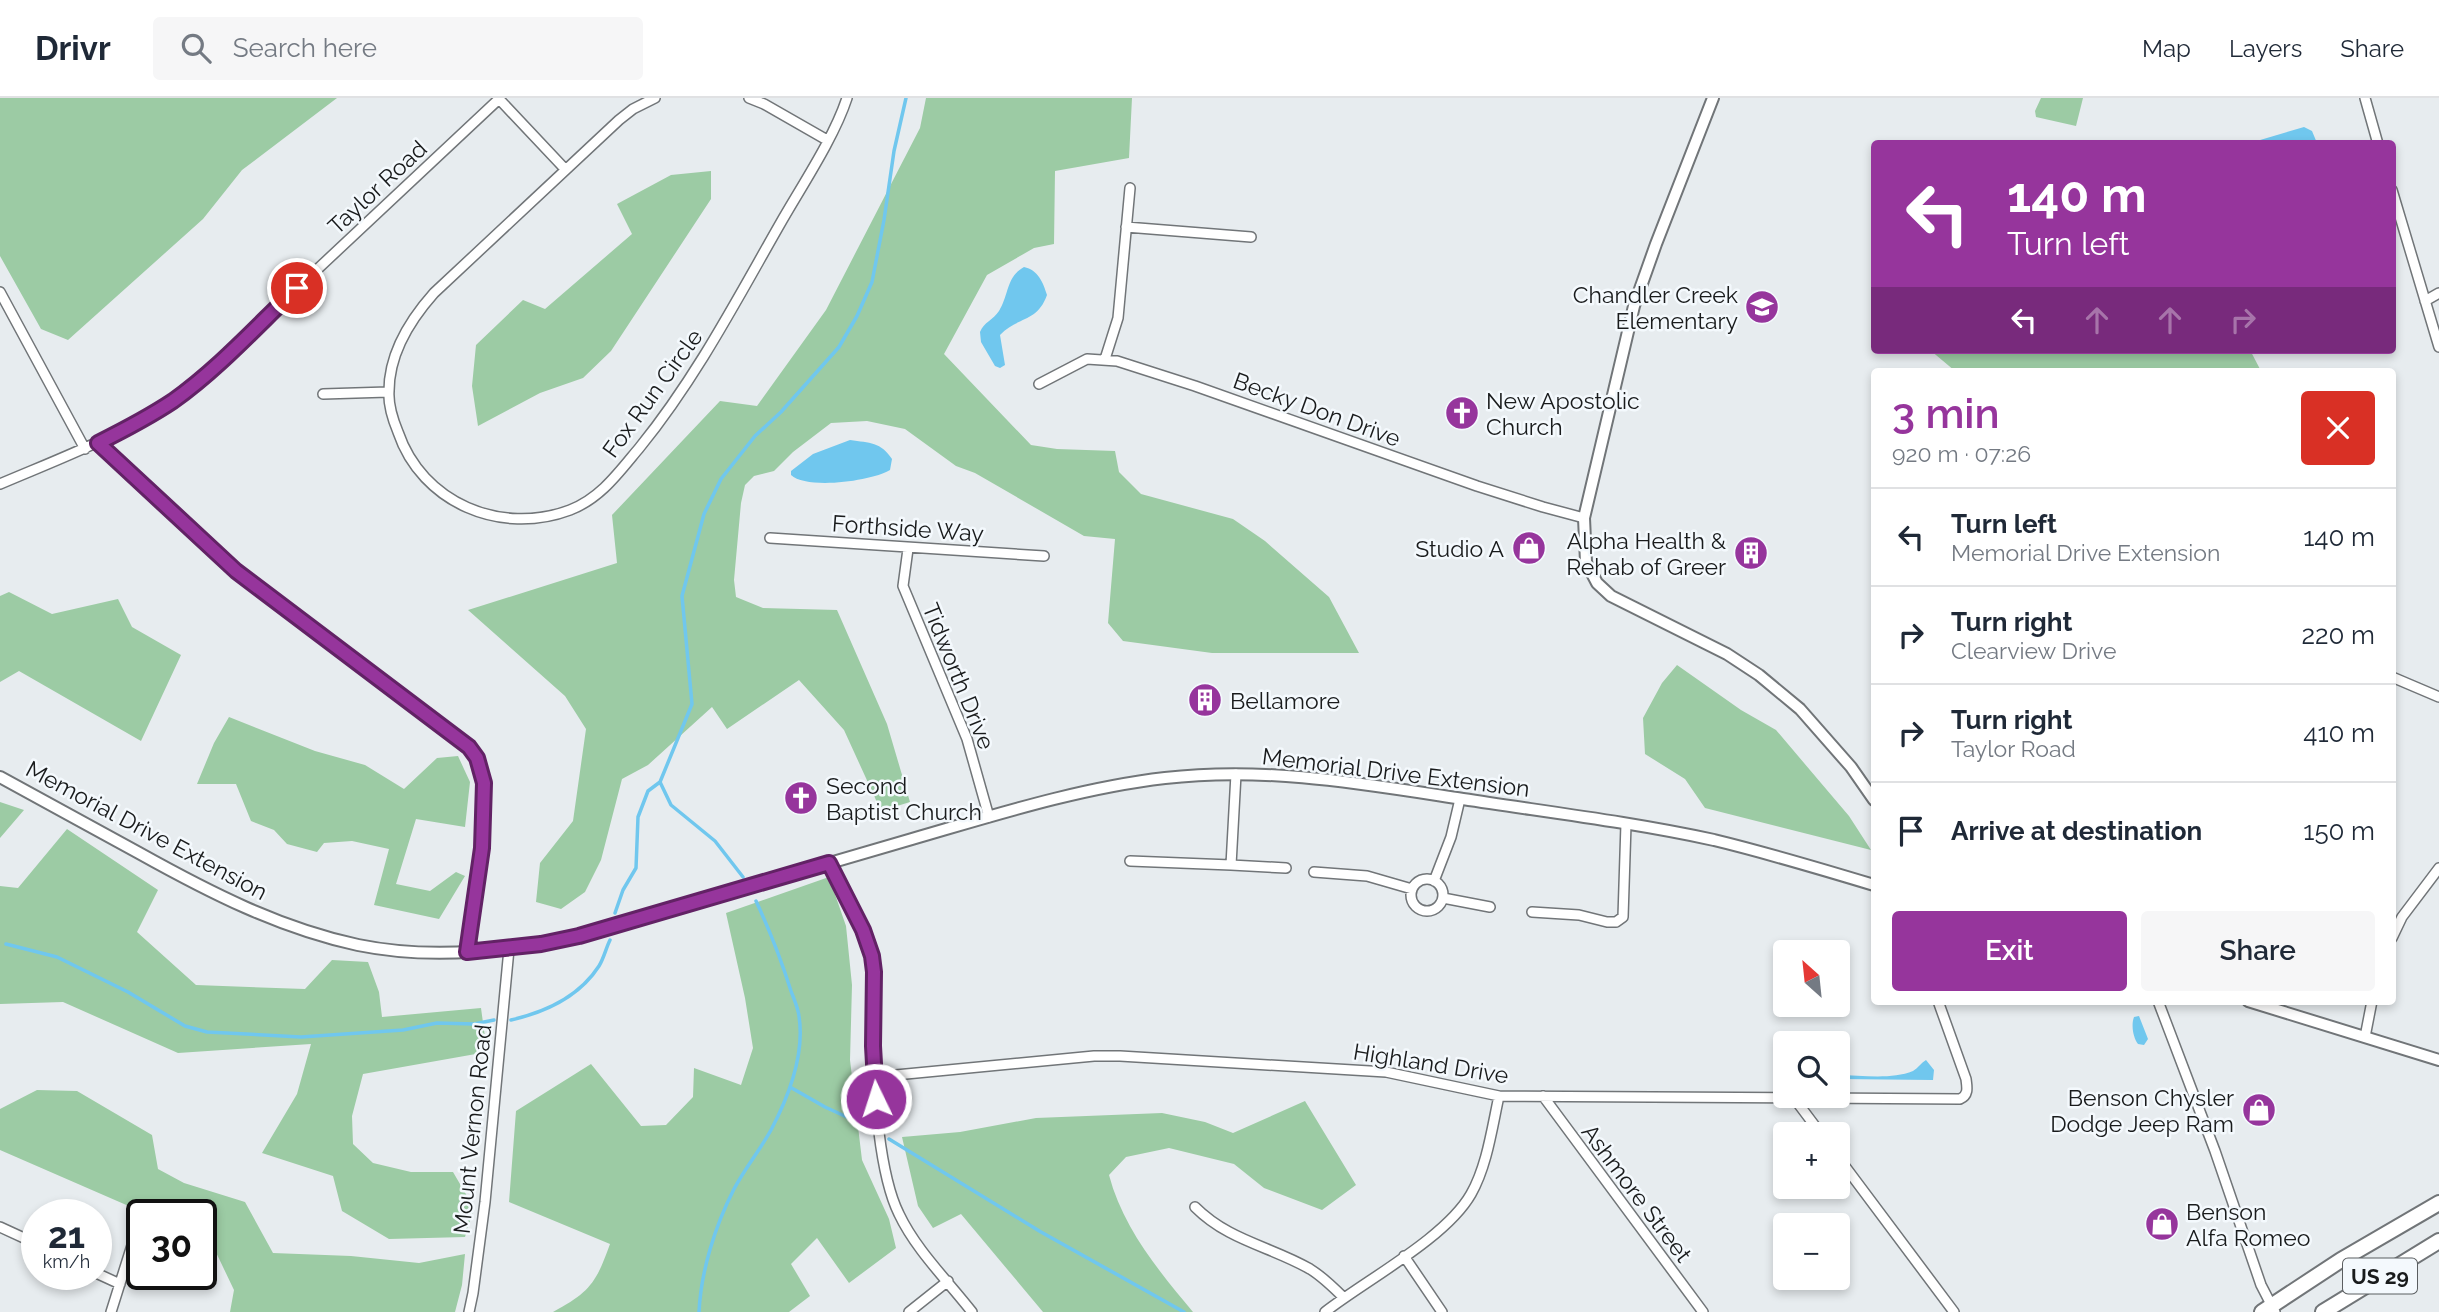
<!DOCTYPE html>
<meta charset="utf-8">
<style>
body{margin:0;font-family:Raleway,sans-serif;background:#f6f6f7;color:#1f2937;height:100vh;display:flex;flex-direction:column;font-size:26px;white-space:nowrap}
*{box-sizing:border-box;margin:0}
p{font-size:23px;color:#747a83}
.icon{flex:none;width:38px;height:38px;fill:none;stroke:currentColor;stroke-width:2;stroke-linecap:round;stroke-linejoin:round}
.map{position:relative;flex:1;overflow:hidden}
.panel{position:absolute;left:1871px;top:270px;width:525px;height:637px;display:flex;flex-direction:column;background:#fff;border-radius:7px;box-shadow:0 4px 10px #0003}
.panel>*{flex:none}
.banner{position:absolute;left:1871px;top:42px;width:525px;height:214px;border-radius:7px;box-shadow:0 4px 10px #0003;background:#96359c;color:#fff;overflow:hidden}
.needle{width:46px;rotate:333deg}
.tools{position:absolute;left:1773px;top:842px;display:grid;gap:14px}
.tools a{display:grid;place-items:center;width:77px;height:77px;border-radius:7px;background:#fff;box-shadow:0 4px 10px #0003;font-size:35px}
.speed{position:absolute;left:21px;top:1101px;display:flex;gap:14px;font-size:35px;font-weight:700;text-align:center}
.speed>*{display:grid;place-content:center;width:91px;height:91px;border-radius:50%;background:#fff;box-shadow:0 4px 10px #0003;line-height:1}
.speed small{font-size:18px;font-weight:400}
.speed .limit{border:4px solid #111;border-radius:10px;background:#fff;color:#111}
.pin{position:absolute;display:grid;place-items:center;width:60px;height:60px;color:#fff;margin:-30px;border:4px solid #fff;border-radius:50%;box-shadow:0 2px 7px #0007}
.me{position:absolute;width:77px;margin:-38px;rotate:356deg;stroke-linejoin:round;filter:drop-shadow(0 0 5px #0008)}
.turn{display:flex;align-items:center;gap:24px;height:147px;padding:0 21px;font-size:32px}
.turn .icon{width:91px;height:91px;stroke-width:2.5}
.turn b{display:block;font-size:49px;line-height:60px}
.lanes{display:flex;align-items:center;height:66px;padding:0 21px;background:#0003;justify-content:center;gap:35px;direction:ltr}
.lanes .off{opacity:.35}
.round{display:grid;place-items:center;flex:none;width:74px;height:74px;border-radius:7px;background:#f6f6f7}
.overview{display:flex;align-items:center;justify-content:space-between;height:119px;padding:0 21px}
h1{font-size:42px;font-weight:600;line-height:52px;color:#96359c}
.action{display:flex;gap:14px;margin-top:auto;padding:14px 21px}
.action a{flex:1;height:80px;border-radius:7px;background:#96359c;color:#fff;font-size:28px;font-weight:600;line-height:80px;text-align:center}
.action a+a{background:#f6f6f7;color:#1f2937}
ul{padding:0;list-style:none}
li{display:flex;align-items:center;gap:21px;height:98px;padding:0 21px;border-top:2px solid #e0e1e3}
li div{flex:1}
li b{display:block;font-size:26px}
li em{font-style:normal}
header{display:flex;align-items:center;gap:42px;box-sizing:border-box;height:98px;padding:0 35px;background:#fff;border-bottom:2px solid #e0e1e3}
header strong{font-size:33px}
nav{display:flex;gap:38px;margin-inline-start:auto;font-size:24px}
.search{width:490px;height:63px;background:#f6f6f7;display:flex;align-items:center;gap:18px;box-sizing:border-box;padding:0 24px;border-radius:7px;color:#747a83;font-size:26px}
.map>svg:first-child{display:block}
.green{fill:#9ccba4}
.water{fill:#70c7ee}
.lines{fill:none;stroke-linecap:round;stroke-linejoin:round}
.stream{stroke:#70c7ee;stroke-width:3.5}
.minor-casing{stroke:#717578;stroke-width:12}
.tertiary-casing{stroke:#717578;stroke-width:14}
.primary-casing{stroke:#717578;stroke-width:18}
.minor{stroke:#fff;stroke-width:9}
.tertiary{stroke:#fff;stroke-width:10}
.primary{stroke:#fff;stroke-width:14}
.route-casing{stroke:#622265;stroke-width:18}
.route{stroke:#96359c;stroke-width:12}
.labels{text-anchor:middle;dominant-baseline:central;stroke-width:5;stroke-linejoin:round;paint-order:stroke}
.shield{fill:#f4f9fd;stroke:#5b5e60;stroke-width:2}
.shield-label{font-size:21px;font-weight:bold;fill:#191b1c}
.street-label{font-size:23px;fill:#191b1c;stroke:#f4f9fd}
.poi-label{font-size:23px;fill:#191b1c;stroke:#f4f9fd;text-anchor:end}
</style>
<header>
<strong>Drivr</strong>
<div class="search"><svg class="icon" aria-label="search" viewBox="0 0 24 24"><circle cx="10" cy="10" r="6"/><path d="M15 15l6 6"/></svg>Search here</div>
<nav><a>Map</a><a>Layers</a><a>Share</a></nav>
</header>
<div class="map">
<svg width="2439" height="1214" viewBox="0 0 2439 1214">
<rect width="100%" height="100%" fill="#e7ecef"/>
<path class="green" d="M 0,0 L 337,0 L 242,72 L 203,121 L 68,242 L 41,231 L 0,158 Z
M 926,0 L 1132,0 L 1129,60 L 1055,73 L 1054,146 L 1034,150 L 987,177 L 944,256 L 1031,347 L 1057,351 L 1115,353 L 1119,374 L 1141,396 L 1233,421 L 1265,443 L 1329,499 L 1359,555 L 1212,555 L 1123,543 L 1108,525 L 1115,441 L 1084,438 L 975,375 L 956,368 L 905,331 L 867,323 L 831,325 L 793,354 L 774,373 L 754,378 L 745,387 L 741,405 L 734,482 L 736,499 L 763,510 L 837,512 L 887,626 L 910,704 L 881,713 L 844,632 L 799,582 L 727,631 L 712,609 L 648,667 L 622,681 L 601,762 L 585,794 L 561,811 L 536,804 L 540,765 L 573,723 L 586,631 L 565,598 L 468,512 L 617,465 L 612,417 L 720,303 L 757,308 L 826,212 L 920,30 Z
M 2041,0 L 2083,0 L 2076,28 L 2036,19 L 2035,13 Z
M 711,73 L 711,101 L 611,253 L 583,280 L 540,295 L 478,328 L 472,288 L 476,247 L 523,202 L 545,211 L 632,136 L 617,106 L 671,77 Z
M 1930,252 L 2250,252 L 2261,273 L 1955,273 Z
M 9,494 L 52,516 L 118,501 L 132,529 L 181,557 L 141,643 L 19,573 L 0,584 L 0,498 Z
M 1677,567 L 1741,612 L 1776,632 L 1849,718 L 1871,752 L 1705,710 L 1685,681 L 1645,656 L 1643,620 L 1662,585 Z
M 229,619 L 315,653 L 365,667 L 404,691 L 437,660 L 458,658 L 470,684 L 465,729 L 416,721 L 396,786 L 430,793 L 456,774 L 465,778 L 439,821 L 374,807 L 389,751 L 352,743 L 324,745 L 317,754 L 287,746 L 274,732 L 251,723 L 236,686 L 197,686 L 214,645 Z
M 0,704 L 24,712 L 0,740 Z
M 67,731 L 158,792 L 137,834 L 196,887 L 305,891 L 332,862 L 368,864 L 379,894 L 382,919 L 481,910 L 487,954 L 363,976 L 352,1018 L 353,1046 L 373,1065 L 411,1074 L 453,1074 L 474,1110 L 465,1139 L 389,1141 L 342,1113 L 333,1078 L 262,1055 L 297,996 L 311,946 L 178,955 L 63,904 L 0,906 L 0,788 L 18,790 Z
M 829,779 L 846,828 L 852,887 L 850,962 L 862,1062 L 889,1121 L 896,1150 L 849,1185 L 817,1140 L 791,1166 L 810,1198 L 789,1214 L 553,1214 C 590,1194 596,1185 610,1146 L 509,1104 L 516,1013 L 591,966 L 641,1028 L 666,1027 L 693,999 L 694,970 L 741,987 L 753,950 L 745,900 L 726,815 Z
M 37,992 L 77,993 L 152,1037 L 158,1071 L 184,1085 L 245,1104 L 273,1155 L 351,1158 L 419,1165 L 465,1156 L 462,1187 L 455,1214 L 230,1214 L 234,1192 L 212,1146 L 201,1141 L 201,1116 L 147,1116 L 0,1052 L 0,1011 Z
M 1305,1003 L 1356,1087 L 1322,1112 L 1264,1090 L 1234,1066 L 1169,1050 L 1126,1059 L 1109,1077 C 1123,1130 1158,1172 1193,1214 L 1043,1214 L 961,1116 L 933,1130 L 918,1108 L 902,1039 L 960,1034 L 1036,1020 L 1162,1015 L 1205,1024 L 1233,1035 Z"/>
<path class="water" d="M 2304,29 L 2312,33 L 2317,45 L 2250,45 Z
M 1024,169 C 1038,172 1043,184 1047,197 C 1037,225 1018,218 1000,237 L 1005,267 L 1000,270 L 995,268 L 981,244 L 980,234 C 984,224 993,222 999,213 C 1009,197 1006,179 1024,169 Z
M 850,342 C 870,345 881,344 892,361 L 890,372 C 872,383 807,392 791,377 L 791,373 L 813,356 Z
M 2139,918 L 2148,941 L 2144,947 L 2138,946 C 2133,939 2131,927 2134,919 Z
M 1926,962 L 1934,972 L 1933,982 L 1838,981 L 1838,977 C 1861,977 1891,982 1913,973 C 1918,970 1921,965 1926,962 Z"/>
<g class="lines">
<path class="stream" d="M 660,684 L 671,707 L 715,743 L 743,779
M 615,815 L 623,792 L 636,770 L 638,719 L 648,693 L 660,684 L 692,606 L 682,498 L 704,416 L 721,381 L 755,338 L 781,314 L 839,249 L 857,218 L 872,184 L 884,122 L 894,53 L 906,0
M 6,846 L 57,859 L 128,894 L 185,928 L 207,934 L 301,939 L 403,932 L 437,925 L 474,926 L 494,922
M 511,922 C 546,914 579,899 599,868 C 604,860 606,850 610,842
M 790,989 L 825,1009 L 862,1026
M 889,1041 L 1041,1134 L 1184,1214
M 699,1214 C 701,1173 715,1128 734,1091 C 745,1070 760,1052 771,1032 C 789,998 805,957 799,918 C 798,910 794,901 791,893 C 781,861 770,833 756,803"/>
<g class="minor-casing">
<path id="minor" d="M 655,0 L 633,11 L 619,22 L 434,195 C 410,222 389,255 389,293 C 388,307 393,322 398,334 C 422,405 501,438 570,412 C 601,400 619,374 640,349 C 696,280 736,203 780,126 C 801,89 834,40 847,0
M 749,0 L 764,6 L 827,42
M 2365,0 L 2378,46
M 499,1 L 565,71
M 2392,92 L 2439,249
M 1126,129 L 1251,139
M 0,194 L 85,351
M 2425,203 L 2439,195
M 1105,261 L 1118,220 L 1130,90
M 1039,286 L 1087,261 L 1117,263 L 1195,288 L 1477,388 L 1543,409 L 1584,420
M 323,296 L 388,294
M 98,345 L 236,473 L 469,649 L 477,660 L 484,685 L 482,750 L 467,854
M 0,386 C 68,357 138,332 196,285 L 500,0
M 770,440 L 1044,458
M 908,451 L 903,488 L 967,641 L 989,719
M 2392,579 L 2439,599
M 1130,763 L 1231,767 L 1236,676
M 829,765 C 841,796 864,824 872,857 C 878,886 873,918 873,947 C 874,993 879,1076 899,1116 C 916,1152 948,1183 972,1214
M 1231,767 L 1286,770
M 1314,774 L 1367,778 L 1412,791
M1411 797a16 16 0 1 1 32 0a16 16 0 1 1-32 0Z
M 1434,783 L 1451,739 L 1460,701
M 1443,800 L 1490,809
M 1532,814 L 1579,817 L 1607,824 L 1616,824 L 1623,819 L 1626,726
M 2392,840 L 2402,819 L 2439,770
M 2158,903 L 2215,1053 L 2261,1187 L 2275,1214
M 2365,939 L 2372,903
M 875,979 L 1094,958 L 1120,958 L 1386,974 L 1499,998 L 1960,1001 C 1969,997 1967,989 1966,981 L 1938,903
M 1543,998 L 1703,1214
M 1794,1000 L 1821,1036
M 1838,1059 L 1954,1214
M 1195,1109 C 1229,1143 1270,1148 1310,1171 C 1323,1179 1333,1189 1344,1200
M 0,1129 L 37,1146
M 1404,1158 L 1442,1214
M 96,1175 L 120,1186
M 111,1214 L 133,1144 L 142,1129
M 469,1214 L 473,1195 L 485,1104 L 509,851
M 909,1214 L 948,1183
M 1325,1214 C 1366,1182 1446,1140 1471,1096 C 1487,1068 1492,1030 1499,998"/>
</g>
<g class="tertiary-casing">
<path id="tertiary" d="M 1713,0 L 1656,146 L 1634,208 L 1584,420 L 1586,464 L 1597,485 L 1611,498 L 1727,556 L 1759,577 L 1800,611 L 1851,669 L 1874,702
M 0,679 C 46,704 93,730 139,755 C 209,794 279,830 358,847 C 431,862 507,854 579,838 C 690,805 801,773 912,741 C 995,717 1079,690 1165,680 C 1265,668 1365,686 1463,701 C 1547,714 1631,724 1714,742 C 1768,755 1821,771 1874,787
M 2248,903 L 2439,962"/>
</g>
<g class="primary-casing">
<path id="primary" d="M 2262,1214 L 2341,1162 L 2439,1105
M 2323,1214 L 2439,1143"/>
</g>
<use href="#minor" class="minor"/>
<use href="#tertiary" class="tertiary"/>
<use href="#primary" class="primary"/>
</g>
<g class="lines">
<g class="route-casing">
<path id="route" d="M 297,190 C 257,228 218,271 173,303 C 149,319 124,332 98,345 L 236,473 L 469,649 L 477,660 L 484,685 L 482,750 L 467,854 L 541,846 L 579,838 L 829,765 L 863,832 L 872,858 L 874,874 L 873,948 L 876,1001"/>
</g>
<use href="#route" class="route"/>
</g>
<defs>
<g id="school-disc" transform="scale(1.75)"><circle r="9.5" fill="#96359c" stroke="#f4f9fd"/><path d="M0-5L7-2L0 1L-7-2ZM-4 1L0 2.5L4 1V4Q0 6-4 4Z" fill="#fff"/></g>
<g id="church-disc" transform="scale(1.75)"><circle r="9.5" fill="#96359c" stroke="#f4f9fd"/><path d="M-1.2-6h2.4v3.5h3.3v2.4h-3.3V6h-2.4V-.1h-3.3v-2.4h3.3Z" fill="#fff"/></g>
<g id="shop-disc" transform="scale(1.75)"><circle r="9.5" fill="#96359c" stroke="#f4f9fd"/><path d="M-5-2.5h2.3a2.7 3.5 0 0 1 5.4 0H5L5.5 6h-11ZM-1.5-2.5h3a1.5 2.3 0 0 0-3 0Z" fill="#fff"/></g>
<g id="building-disc" transform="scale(1.75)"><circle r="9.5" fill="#96359c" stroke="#f4f9fd"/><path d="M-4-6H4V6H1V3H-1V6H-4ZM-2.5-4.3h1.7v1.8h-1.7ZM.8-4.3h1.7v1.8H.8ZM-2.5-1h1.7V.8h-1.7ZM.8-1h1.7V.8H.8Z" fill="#fff"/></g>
</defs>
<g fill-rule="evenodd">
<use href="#school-disc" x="1762" y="209"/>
<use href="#church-disc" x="1462" y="315"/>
<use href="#shop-disc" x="1529" y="450"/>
<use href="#building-disc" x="1751" y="455"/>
<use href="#building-disc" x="1205" y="602"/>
<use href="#church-disc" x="801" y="700"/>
<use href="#shop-disc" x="2259" y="1012"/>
<use href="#shop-disc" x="2162" y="1126"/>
</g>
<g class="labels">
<rect class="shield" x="2343" y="1160.5" width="74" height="35" rx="5"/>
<g class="shield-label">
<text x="2380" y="1178">US 29</text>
</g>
<g class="street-label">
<text transform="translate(377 89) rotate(-43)">Taylor Road</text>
<text transform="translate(652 295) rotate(-54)">Fox Run Circle</text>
<text transform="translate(1317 311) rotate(20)">Becky Don Drive</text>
<text transform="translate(908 430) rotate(4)">Forthside Way</text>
<text transform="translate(959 578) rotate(68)">Tidworth Drive</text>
<text transform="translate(1396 674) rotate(7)">Memorial Drive Extension</text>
<text transform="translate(147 732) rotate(28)">Memorial Drive Extension</text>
<text transform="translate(1431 965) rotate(9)">Highland Drive</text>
<text transform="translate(472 1031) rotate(-84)">Mount Vernon Road</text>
<text transform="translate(1637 1095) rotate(53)">Ashmore Street</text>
</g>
<g class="poi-label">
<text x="1738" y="196">Chandler Creek<tspan x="1738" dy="26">Elementary</tspan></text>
<text x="1486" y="302" text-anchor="start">New Apostolic<tspan x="1486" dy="26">Church</tspan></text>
<text x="1726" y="442">Alpha Health &amp;<tspan x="1726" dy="26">Rehab of Greer</tspan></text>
<text x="1504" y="450">Studio A</text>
<text x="1230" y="602" text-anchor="start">Bellamore</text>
<text x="826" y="687" text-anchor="start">Second<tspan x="826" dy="26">Baptist Church</tspan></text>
<text x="2234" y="999">Benson Chysler<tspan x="2234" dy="26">Dodge Jeep Ram</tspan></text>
<text x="2186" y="1113" text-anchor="start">Benson<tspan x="2186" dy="26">Alfa Romeo</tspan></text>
</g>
</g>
</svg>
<div class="tools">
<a><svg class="needle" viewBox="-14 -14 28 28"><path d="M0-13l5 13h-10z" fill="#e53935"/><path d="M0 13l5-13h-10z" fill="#747a83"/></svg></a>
<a><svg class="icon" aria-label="search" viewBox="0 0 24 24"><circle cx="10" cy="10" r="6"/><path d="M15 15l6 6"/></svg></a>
<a>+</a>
<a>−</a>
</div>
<div class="speed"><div>21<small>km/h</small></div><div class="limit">30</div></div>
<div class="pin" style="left:297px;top:190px;background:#d93025"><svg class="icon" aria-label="arrive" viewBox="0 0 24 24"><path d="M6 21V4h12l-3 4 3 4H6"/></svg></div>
<svg class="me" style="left:876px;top:1001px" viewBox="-20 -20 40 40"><circle r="17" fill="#96359c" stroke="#fff" stroke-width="3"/><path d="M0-11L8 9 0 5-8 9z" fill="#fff"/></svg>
<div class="banner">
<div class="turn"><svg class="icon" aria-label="left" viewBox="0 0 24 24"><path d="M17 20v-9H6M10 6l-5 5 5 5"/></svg><div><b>140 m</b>Turn left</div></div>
<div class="lanes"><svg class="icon" aria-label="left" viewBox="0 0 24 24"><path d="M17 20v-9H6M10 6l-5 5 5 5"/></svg><svg class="icon off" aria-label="ahead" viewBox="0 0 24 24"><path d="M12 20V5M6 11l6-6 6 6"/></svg><svg class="icon off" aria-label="ahead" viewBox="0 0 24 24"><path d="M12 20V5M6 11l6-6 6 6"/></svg><svg class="icon off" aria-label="right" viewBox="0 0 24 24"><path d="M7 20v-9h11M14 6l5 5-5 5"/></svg></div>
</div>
<section class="panel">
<div class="overview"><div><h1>3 min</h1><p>920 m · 07:26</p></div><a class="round" style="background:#d93025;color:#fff"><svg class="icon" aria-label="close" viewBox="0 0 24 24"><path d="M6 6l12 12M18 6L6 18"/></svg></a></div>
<ul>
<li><svg class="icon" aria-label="left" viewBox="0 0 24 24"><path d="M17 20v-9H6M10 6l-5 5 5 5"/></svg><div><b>Turn left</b><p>Memorial Drive Extension</p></div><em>140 m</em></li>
<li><svg class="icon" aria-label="right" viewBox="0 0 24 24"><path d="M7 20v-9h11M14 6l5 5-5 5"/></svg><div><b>Turn right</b><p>Clearview Drive</p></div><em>220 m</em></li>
<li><svg class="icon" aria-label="right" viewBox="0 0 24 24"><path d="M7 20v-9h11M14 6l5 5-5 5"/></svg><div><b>Turn right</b><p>Taylor Road</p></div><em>410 m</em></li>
<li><svg class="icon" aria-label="arrive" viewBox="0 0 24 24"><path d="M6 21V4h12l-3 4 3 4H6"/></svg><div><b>Arrive at destination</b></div><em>150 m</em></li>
</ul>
<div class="action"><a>Exit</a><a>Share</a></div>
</section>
</div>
